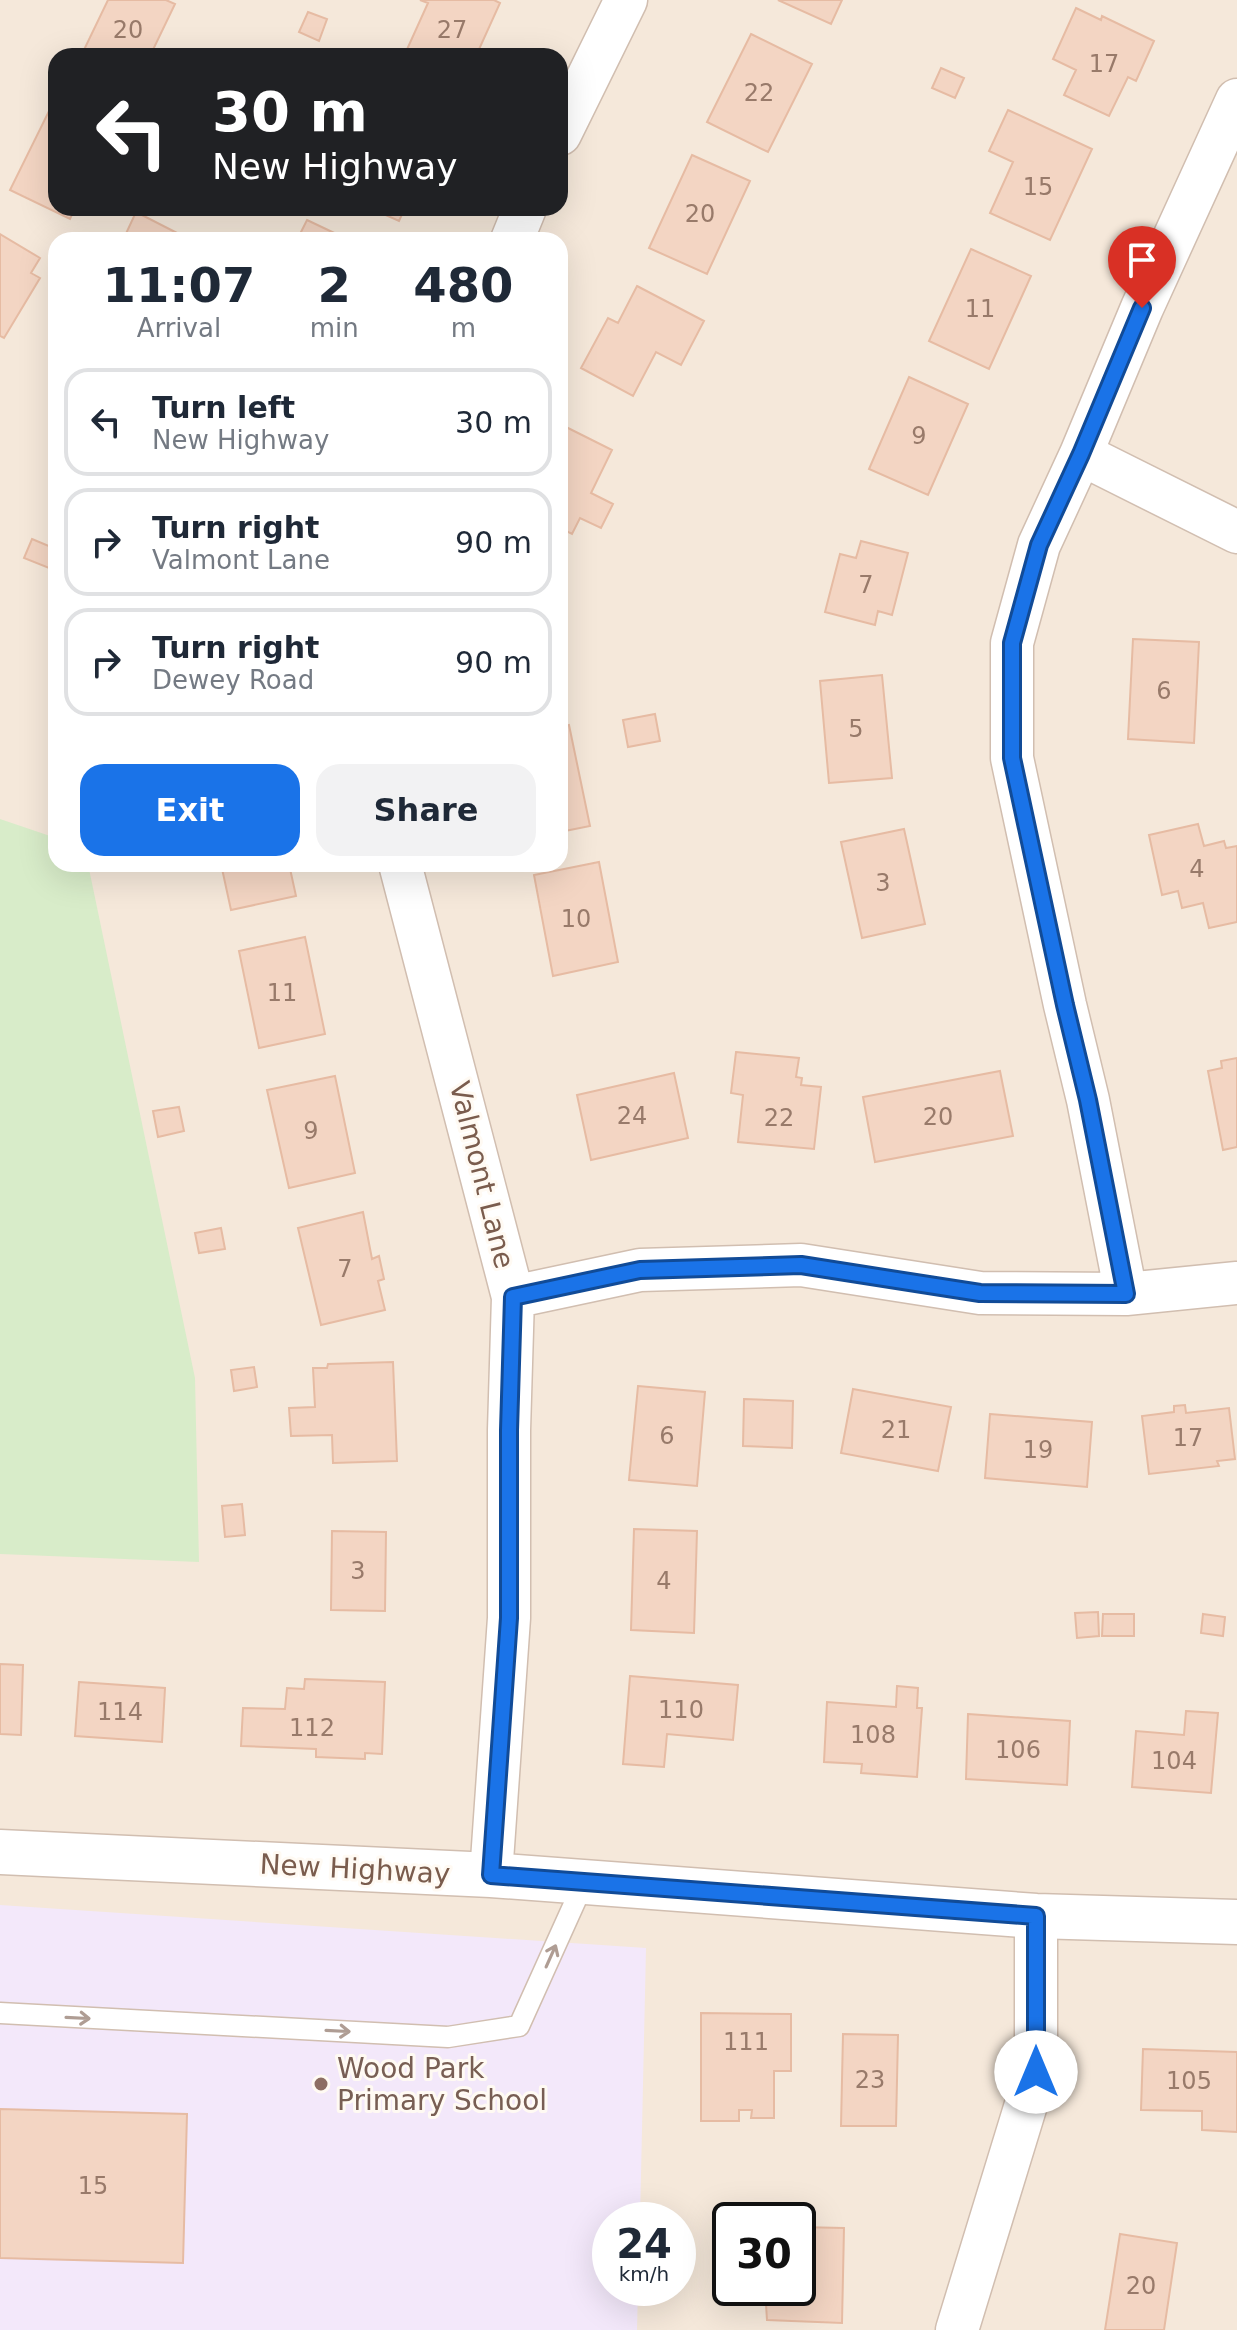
<!DOCTYPE html>
<style>
body{margin:0;font-family:"DejaVu Sans",sans-serif;background:#f2f2f3;color:#1f2937;height:100vh;display:flex;flex-direction:column;font-size:30px;white-space:nowrap}
*{box-sizing:border-box;margin:0}
p{font-size:26px;color:#747a83}
.icon{flex:none;width:44px;height:44px;fill:none;stroke:currentColor;stroke-width:2;stroke-linecap:round;stroke-linejoin:round}
.map{position:relative;flex:1;overflow:hidden}
.side{position:absolute;left:48px;top:232px;width:520px;height:640px;display:flex;flex-direction:column;background:#fff;border-radius:24px;box-shadow:0 8px 32px #0002}
.side>*{flex:none}
.guide{position:absolute;left:48px;top:48px;width:520px;height:168px;border-radius:24px;box-shadow:0 8px 32px #0002;background:#202124;color:#fff;overflow:hidden}
.speed{position:absolute;left:592px;top:2202px;display:flex;gap:16px;font-size:40px;font-weight:700;text-align:center}
.speed>*{display:grid;place-content:center;width:104px;height:104px;border-radius:50%;background:#fff;box-shadow:0 8px 32px #0002;line-height:1}
.speed small{font-size:20px;font-weight:400}
.speed .limit{border:4px solid #111;border-radius:12px;background:#fff;color:#111}
.pin{position:absolute;display:grid;place-items:center;width:68px;height:68px;color:#fff;margin:-82px -34px;border-radius:50% 50% 50% 0;rotate:-45deg;box-shadow:0 0 8px #0007}
.pin .icon{rotate:45deg}
.me{position:absolute;width:88px;margin:-44px;rotate:0deg;stroke-linejoin:round;filter:drop-shadow(0 0 6px #0008)}
.turn{display:flex;align-items:center;gap:28px;height:168px;padding:0 32px;font-size:36px}
.turn .icon{width:104px;height:104px;stroke-width:2.5}
.turn b{display:block;font-size:56px;line-height:68px}
.eta{display:flex;justify-content:space-evenly;align-items:center;height:136px;text-align:center}
.eta b{font-size:48px;font-weight:700;line-height:56px}
.button{display:flex;gap:16px;margin-top:auto;padding:16px 32px}
.button a{flex:1;height:92px;border-radius:24px;background:#1a73e8;color:#fff;font-size:32px;font-weight:700;line-height:92px;text-align:center}
.button a+a{background:#f2f2f3;color:#1f2937}
ul{padding:0;list-style:none}
li{display:flex;align-items:center;gap:24px;height:108px;margin:0 16px 12px;padding:0 16px;border:4px solid #e0e1e3;border-radius:24px}
li div{flex:1}
li b{display:block;font-size:30px}
li em{font-style:normal}
.map>svg:first-child{display:block}
.residential{fill:#f5e8da;fill-rule:evenodd}
.education{fill:#f3e8fa}
.green{fill:#d8ecc9}
.building{fill:#f3d5c3;stroke:#e6bba3;stroke-width:2}
.lines{fill:none;stroke-linecap:round;stroke-linejoin:round}
.service-casing{stroke:#d1beb0;stroke-width:23}
.minor-casing{stroke:#d1beb0;stroke-width:45}
.tertiary-casing{stroke:#d1beb0;stroke-width:47}
.service{stroke:#fff;stroke-width:20}
.minor{stroke:#fff;stroke-width:42}
.tertiary{stroke:#fff;stroke-width:44}
.oneway{stroke:#af9d94}
.route-casing{stroke:#114b97;stroke-width:20}
.route{stroke:#1a73e8;stroke-width:14}
.education-dot{fill:#8d6e63;stroke:#fffaf3;stroke-width:3}
.labels{text-anchor:middle;dominant-baseline:central;stroke-width:6;stroke-linejoin:round;paint-order:stroke}
.number-label{font-size:24px;fill:#987a6a}
.street-label{font-size:28px;fill:#7a5c4d;stroke:#fffaf3}
.education-label{font-size:28px;fill:#785e54;stroke:#fffaf3;text-anchor:start}
</style>
<div class="map">
<svg width="1237" height="2330" viewBox="0 0 1237 2330">
<rect width="100%" height="100%" fill="#fdf6ec"/>
<path class="residential" d="M 0,0 L 1237,0 L 1237,2330 L 0,2330 ZM 56,56 L 560,56 L 560,208 L 56,208 ZM 56,240 L 560,240 L 560,864 L 56,864 ZM 610,2220 L 678,2220 L 678,2288 L 610,2288 ZM 730,2220 L 798,2220 L 798,2288 L 730,2288 Z"/>
<path class="education" d="M 0,1905 L 646,1948 L 640,2220 L 610,2220 L 610,2288 L 638,2288 L 637,2330 L 0,2330 Z"/>
<path class="green" d="M 0,819 L 56,838 L 56,864 L 88,864 L 195,1378 L 199,1562 L 0,1554 Z"/>
<path class="building" d="M 108,0 L 166,0 L 175,4 L 150,56 L 81,56 Z
M 420,0 L 494,0 L 500,3 L 476,56 L 404,56 L 428,3 Z
M 778,0 L 842,0 L 831,24 Z
M 1076,8 L 1101,20 L 1102,16 L 1154,41 L 1136,81 L 1128,77 L 1109,116 L 1064,95 L 1076,70 L 1053,59 Z
M 308,12 L 327,19 L 319,41 L 299,32 Z
M 751,34 L 812,64 L 768,152 L 707,122 Z
M 941,68 L 964,78 L 955,98 L 932,88 Z
M 53,103 L 56,104 L 56,208 L 75,208 L 70,219 L 10,190 Z
M 1008,110 L 1092,149 L 1050,240 L 990,213 L 1013,162 L 989,151 Z
M 692,155 L 750,181 L 707,274 L 649,248 Z
M 370,208 L 405,208 L 399,221 Z
M 136,212 L 183,236 L 181,240 L 123,240 Z
M 307,220 L 349,240 L 297,240 Z
M 0,234 L 40,258 L 31,273 L 40,278 L 4,338 L 0,336 Z
M 971,249 L 1031,276 L 989,369 L 929,341 Z
M 637,286 L 704,321 L 681,365 L 656,352 L 633,396 L 581,368 L 608,318 L 618,323 Z
M 909,377 L 968,404 L 928,495 L 869,469 Z
M 560,424 L 612,450 L 591,493 L 613,504 L 601,528 L 580,518 L 572,534 L 560,528 Z
M 32,539 L 56,549 L 49,568 L 24,558 Z
M 861,541 L 908,553 L 892,615 L 878,611 L 875,625 L 825,612 L 840,554 L 856,558 Z
M 560,579 L 563,579 L 560,627 Z
M 1133,639 L 1199,642 L 1194,743 L 1128,739 Z
M 882,675 L 892,778 L 829,783 L 820,681 Z
M 655,714 L 660,741 L 628,747 L 623,720 Z
M 569,725 L 590,826 L 560,832 L 560,727 Z
M 1198,824 L 1204,846 L 1224,841 L 1226,848 L 1237,846 L 1237,922 L 1209,928 L 1203,903 L 1182,908 L 1178,891 L 1162,895 L 1149,835 Z
M 904,829 L 925,924 L 862,938 L 841,842 Z
M 599,862 L 618,962 L 553,976 L 534,875 Z
M 221,864 L 289,864 L 296,896 L 231,910 Z
M 305,937 L 325,1034 L 259,1048 L 239,951 Z
M 736,1052 L 799,1058 L 796,1077 L 802,1078 L 801,1085 L 821,1087 L 814,1149 L 738,1142 L 743,1095 L 731,1093 Z
M 1237,1058 L 1237,1147 L 1223,1150 L 1208,1071 L 1222,1068 L 1221,1061 Z
M 1000,1071 L 1013,1136 L 875,1162 L 863,1097 Z
M 674,1073 L 688,1138 L 591,1160 L 577,1095 Z
M 335,1076 L 355,1173 L 289,1188 L 267,1090 Z
M 179,1107 L 184,1131 L 158,1137 L 153,1111 Z
M 363,1212 L 372,1259 L 379,1256 L 384,1279 L 378,1281 L 385,1310 L 321,1325 L 298,1228 Z
M 221,1228 L 225,1249 L 199,1253 L 195,1233 Z
M 393,1362 L 397,1461 L 333,1463 L 332,1435 L 291,1436 L 289,1408 L 315,1407 L 313,1368 L 327,1368 L 328,1364 Z
M 254,1367 L 257,1387 L 234,1391 L 231,1370 Z
M 638,1386 L 705,1392 L 697,1486 L 629,1480 Z
M 853,1389 L 951,1407 L 938,1471 L 841,1453 Z
M 744,1399 L 793,1401 L 792,1448 L 743,1446 Z
M 1185,1405 L 1186,1413 L 1229,1408 L 1235,1459 L 1217,1461 L 1219,1466 L 1149,1474 L 1142,1416 L 1174,1412 L 1174,1406 Z
M 990,1414 L 1092,1422 L 1087,1487 L 985,1478 Z
M 242,1504 L 245,1535 L 225,1537 L 222,1506 Z
M 634,1529 L 697,1531 L 694,1633 L 631,1630 Z
M 332,1531 L 386,1532 L 385,1611 L 331,1610 Z
M 1098,1612 L 1099,1636 L 1077,1638 L 1075,1613 Z
M 1103,1614 L 1134,1614 L 1134,1636 L 1102,1636 Z
M 1203,1614 L 1225,1617 L 1223,1636 L 1201,1633 Z
M 0,1664 L 23,1665 L 21,1735 L 0,1734 Z
M 630,1676 L 738,1685 L 733,1740 L 667,1734 L 664,1767 L 623,1764 Z
M 305,1679 L 385,1682 L 382,1754 L 365,1753 L 365,1759 L 316,1757 L 316,1749 L 241,1746 L 243,1708 L 285,1709 L 287,1688 L 304,1689 Z
M 79,1682 L 165,1688 L 162,1742 L 75,1736 Z
M 897,1686 L 918,1688 L 917,1708 L 922,1708 L 917,1777 L 861,1773 L 862,1764 L 824,1762 L 827,1702 L 896,1707 Z
M 1186,1711 L 1218,1713 L 1211,1793 L 1132,1787 L 1136,1731 L 1184,1735 Z
M 968,1714 L 1070,1721 L 1067,1785 L 966,1779 Z
M 701,2013 L 791,2014 L 791,2071 L 774,2071 L 774,2118 L 751,2118 L 752,2110 L 739,2110 L 739,2121 L 701,2121 Z
M 843,2034 L 898,2035 L 896,2126 L 841,2126 Z
M 1143,2049 L 1237,2052 L 1237,2132 L 1202,2130 L 1202,2111 L 1141,2110 Z
M 0,2109 L 187,2114 L 183,2263 L 0,2258 Z
M 798,2227 L 844,2228 L 842,2323 L 767,2320 L 765,2288 L 798,2288 Z
M 1120,2234 L 1177,2243 L 1164,2330 L 1105,2330 Z"/>
<g class="lines">
<g class="service-casing">
<path id="service" d="M 0,2013 L 448,2037 L 519,2026 L 584,1882"/>
</g>
<g class="minor-casing">
<path id="minor" d="M 560,134 L 626,0
M 512,240 L 525,208
M 1081,454 L 1237,532
M 400,864 L 513,1297 L 509,1430 L 509,1618 L 491,1875
M 1126,1294 L 1088,1100 L 1065,1005 L 1012,758 L 1012,643 L 1039,545 L 1081,454 L 1142,308 L 1237,100
M 513,1297 L 640,1270 L 801,1265 L 980,1293 L 1126,1294 L 1237,1283
M 957,2330 L 1036,2072 L 1036,1916"/>
</g>
<g class="tertiary-casing">
<path id="tertiary" d="M 0,1852 L 491,1875 L 1036,1916 L 1237,1922"/>
</g>
<use href="#service" class="service"/>
<use href="#minor" class="minor"/>
<use href="#tertiary" class="tertiary"/>
</g>
<defs><path id="oneway-shaft" d="M-6 0H5M1.5-3L5.5 0L1.5 3" fill="none" stroke-width="1.6" stroke-linecap="round" stroke-linejoin="round" transform="scale(2)"/></defs>
<g class="oneway">
<use href="#oneway-shaft" transform="translate(551 1956) rotate(-66)"/>
<use href="#oneway-shaft" transform="translate(78 2018) rotate(3)"/>
<use href="#oneway-shaft" transform="translate(338 2031) rotate(3)"/>
</g>
<g class="lines">
<g class="route-casing">
<path id="route" d="M 1036,2072 L 1036,1916 L 491,1875 L 509,1618 L 509,1430 L 513,1297 L 640,1270 L 801,1265 L 980,1293 L 1126,1294 L 1088,1100 L 1065,1005 L 1012,758 L 1012,643 L 1039,545 L 1081,454 L 1142,308"/>
</g>
<use href="#route" class="route"/>
</g>
<circle class="education-dot" cx="321" cy="2084" r="8"/>
<g class="labels">
<g class="number-label">
<text x="128" y="30">20</text>
<text x="452" y="30">27</text>
<text x="1104" y="64">17</text>
<text x="759" y="93">22</text>
<text x="1038" y="187">15</text>
<text x="700" y="214">20</text>
<text x="980" y="309">11</text>
<text x="919" y="436">9</text>
<text x="866" y="585">7</text>
<text x="1164" y="691">6</text>
<text x="856" y="729">5</text>
<text x="1197" y="869">4</text>
<text x="883" y="883">3</text>
<text x="576" y="919">10</text>
<text x="282" y="993">11</text>
<text x="632" y="1116">24</text>
<text x="938" y="1117">20</text>
<text x="779" y="1118">22</text>
<text x="311" y="1131">9</text>
<text x="345" y="1269">7</text>
<text x="896" y="1430">21</text>
<text x="667" y="1436">6</text>
<text x="1188" y="1438">17</text>
<text x="1038" y="1450">19</text>
<text x="358" y="1571">3</text>
<text x="664" y="1581">4</text>
<text x="681" y="1710">110</text>
<text x="120" y="1712">114</text>
<text x="312" y="1728">112</text>
<text x="873" y="1735">108</text>
<text x="1018" y="1750">106</text>
<text x="1174" y="1761">104</text>
<text x="746" y="2042">111</text>
<text x="870" y="2080">23</text>
<text x="1189" y="2081">105</text>
<text x="93" y="2186">15</text>
<text x="1141" y="2286">20</text>
</g>
<g class="street-label">
<text transform="translate(482 1175) rotate(76)">Valmont Lane</text>
<text transform="translate(355 1869) rotate(3)">New Highway</text>
</g>
<g class="education-label">
<text x="337" y="2068">Wood Park<tspan x="337" dy="32">Primary School</tspan></text>
</g>
</g>
</svg>
<div class="speed"><div>24<small>km/h</small></div><div class="limit">30</div></div>
<div class="pin" style="left:1142px;top:308px;background:#d93025"><svg class="icon" aria-label="arrive" viewBox="0 0 24 24"><path d="M6 21V4h12l-3 4 3 4H6"/></svg></div>
<svg class="me" style="left:1036px;top:2072px" viewBox="-20 -20 40 40"><circle r="19" fill="#fff"/><path d="M0-13L10 11 0 6-10 11z" fill="#1a73e8"/></svg>
<div class="guide">
<div class="turn"><svg class="icon" aria-label="left" viewBox="0 0 24 24"><path d="M17 20v-9H6M10 6l-5 5 5 5"/></svg><div><b>30 m</b>New Highway</div></div>
</div>
<section class="side">
<div class="eta">
<div><b>11:07</b><p>Arrival</p></div>
<div><b>2</b><p>min</p></div>
<div><b>480</b><p>m</p></div>
</div>
<ul>
<li><svg class="icon" aria-label="left" viewBox="0 0 24 24"><path d="M17 20v-9H6M10 6l-5 5 5 5"/></svg><div><b>Turn left</b><p>New Highway</p></div><em>30 m</em></li>
<li><svg class="icon" aria-label="right" viewBox="0 0 24 24"><path d="M7 20v-9h11M14 6l5 5-5 5"/></svg><div><b>Turn right</b><p>Valmont Lane</p></div><em>90 m</em></li>
<li><svg class="icon" aria-label="right" viewBox="0 0 24 24"><path d="M7 20v-9h11M14 6l5 5-5 5"/></svg><div><b>Turn right</b><p>Dewey Road</p></div><em>90 m</em></li>
</ul>
<div class="button"><a>Exit</a><a>Share</a></div>
</section>
</div>
